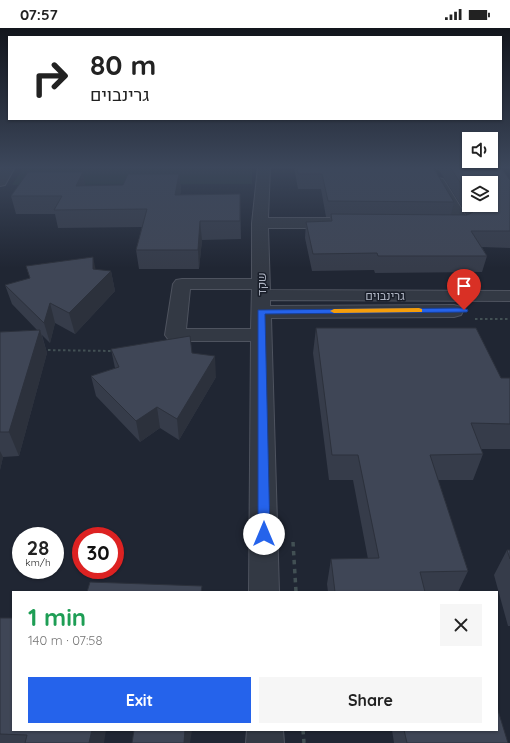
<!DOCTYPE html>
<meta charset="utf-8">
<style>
body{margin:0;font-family:Quicksand,Heebo,sans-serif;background:#f6f6f6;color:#222;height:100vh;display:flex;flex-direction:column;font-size:15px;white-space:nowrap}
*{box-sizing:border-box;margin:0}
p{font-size:13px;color:#767676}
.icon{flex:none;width:22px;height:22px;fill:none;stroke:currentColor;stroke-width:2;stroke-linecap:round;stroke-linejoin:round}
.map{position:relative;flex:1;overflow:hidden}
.details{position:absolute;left:12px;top:563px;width:486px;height:140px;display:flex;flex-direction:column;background:#fff;border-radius:0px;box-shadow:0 1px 3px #0004}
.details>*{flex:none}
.top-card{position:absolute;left:8px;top:8px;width:494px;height:84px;border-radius:0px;box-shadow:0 1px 3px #0004;background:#fff;color:#222;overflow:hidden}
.buttons{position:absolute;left:462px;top:104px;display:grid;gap:8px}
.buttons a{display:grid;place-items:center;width:36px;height:36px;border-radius:0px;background:#fff;box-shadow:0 1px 3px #0004;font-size:20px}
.speed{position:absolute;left:12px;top:499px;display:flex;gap:8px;font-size:20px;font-weight:700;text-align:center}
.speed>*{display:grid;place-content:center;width:52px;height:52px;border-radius:50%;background:#fff;box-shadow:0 1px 3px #0004;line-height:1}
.speed small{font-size:10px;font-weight:400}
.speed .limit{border:6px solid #d22;background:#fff;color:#111}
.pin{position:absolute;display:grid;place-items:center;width:34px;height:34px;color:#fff;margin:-41px -17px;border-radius:50% 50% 50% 0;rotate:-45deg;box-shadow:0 0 4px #0007}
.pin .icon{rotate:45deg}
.me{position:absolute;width:44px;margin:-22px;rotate:0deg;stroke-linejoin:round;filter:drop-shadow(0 0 3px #0008)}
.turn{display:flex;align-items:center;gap:14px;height:84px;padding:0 16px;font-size:18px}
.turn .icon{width:52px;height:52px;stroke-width:2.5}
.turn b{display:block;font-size:28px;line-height:34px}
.round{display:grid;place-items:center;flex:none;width:42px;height:42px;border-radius:0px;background:#f6f6f6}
.headline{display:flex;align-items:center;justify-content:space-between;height:68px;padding:0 16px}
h1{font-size:24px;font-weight:700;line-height:30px;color:#1e9e55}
.button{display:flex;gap:8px;margin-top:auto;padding:8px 16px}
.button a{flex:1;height:46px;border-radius:0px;background:#2563eb;color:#fff;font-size:16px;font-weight:700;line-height:46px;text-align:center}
.button a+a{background:#f6f6f6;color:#222}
.status{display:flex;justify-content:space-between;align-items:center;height:28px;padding:0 20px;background:#fff;direction:ltr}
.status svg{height:11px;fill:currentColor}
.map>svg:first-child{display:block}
.green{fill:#253538}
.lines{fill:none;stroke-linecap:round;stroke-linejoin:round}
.minor-casing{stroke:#4e535f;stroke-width:2}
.path-far1{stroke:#425054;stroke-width:2;stroke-dasharray:2.5 2.5;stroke-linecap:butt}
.path{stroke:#425054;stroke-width:3.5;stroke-dasharray:4.5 4.5;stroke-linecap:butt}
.minor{fill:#333944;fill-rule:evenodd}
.wall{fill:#363c4a;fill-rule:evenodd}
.shaded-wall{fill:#2c313c}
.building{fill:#3f4656;stroke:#2c313c}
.route{fill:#2563eb;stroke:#184099}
.slow{fill:#f59e0b}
.labels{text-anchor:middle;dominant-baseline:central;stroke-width:3;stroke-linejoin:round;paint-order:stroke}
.street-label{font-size:12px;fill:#adb3c1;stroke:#191e29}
</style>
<div class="status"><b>07:57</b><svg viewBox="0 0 49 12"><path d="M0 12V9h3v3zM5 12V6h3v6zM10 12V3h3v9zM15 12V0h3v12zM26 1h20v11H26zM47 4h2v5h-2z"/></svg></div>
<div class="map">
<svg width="510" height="715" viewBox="0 0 510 715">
<rect width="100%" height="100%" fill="#202633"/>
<path class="green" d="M 24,139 L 252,139 L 252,156 L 12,157 Z"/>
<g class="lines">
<g class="minor-casing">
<path id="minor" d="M 2,139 L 15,139 L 5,157 L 0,158 L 0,143 Z
M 258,139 L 270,139 L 268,190 L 337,190 L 342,192 L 345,195 L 342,198 L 337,200 L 268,200 L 270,262 L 510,263 L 510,273 L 270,272 L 270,278 L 454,277 L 461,279 L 463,283 L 461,287 L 454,289 L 271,290 L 279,564 L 249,564 L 251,313 L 175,313 L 168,311 L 165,307 L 173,256 L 176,252 L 182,251 L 252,251 L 252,195 ZM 190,261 L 252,261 L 251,301 L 186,301 Z
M 438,150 L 443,151 L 445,154 L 471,196 L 468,199 L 445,201 L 440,199 L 437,196 L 440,193 L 453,191 L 431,154 L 433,151 Z
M 247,702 L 283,702 L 284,715 L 246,715 Z"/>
</g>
<path class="path-far1" d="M 475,291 L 510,291
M 43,322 L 114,323"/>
<path class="path" d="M 293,514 L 296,564
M 303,702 L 304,715"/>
<use href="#minor" class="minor"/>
</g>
<path class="wall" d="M 294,139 L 497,139 L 510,152 L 510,220 L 482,219 L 487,228 L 482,244 L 375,245 L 374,242 L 312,243 L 305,210 L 306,194 L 330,193 L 330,189 L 326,189 L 321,161 L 298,161 ZM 433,141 L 439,142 L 467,187 L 451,187 L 454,174 ZM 469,155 L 491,177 L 469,177 Z
M 179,146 L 181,162 L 180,167 L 240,166 L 241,211 L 202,212 L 199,241 L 139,241 L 136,222 L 142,199 L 58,200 L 55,186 L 16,186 L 11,168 L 85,158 L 123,157 Z
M 26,238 L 96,242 L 111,243 L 115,263 L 75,306 L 55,295 L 50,315 L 42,307 L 47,325 L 19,428 L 3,429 L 0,442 L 0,304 L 37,302 L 12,276 L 5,257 L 30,251 Z
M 316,300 L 501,350 L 510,350 L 510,421 L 481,421 L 483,426 L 473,452 L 438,452 L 468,543 L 458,564 L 328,564 L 327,556 L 331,531 L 368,531 L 353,452 L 329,452 L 313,325 Z
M 111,321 L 192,325 L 216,349 L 179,412 L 160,400 L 140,414 L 96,368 L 91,348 L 115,340 Z
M 507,522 L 510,522 L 510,598 L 508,598 L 494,547 Z
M 0,590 L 104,715 L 0,715 Z
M 392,702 L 497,702 L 508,715 L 394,715 Z"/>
<path class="shaded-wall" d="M 83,144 L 86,161 L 76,158 Z
M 179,146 L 181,162 L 176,184 L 175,167 Z
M 200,193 L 202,212 L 199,241 L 198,222 Z
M 93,229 L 97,248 L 111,243 L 115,263 L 75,306 L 69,285 L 93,241 Z
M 50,275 L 55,295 L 50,315 L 44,295 Z
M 40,302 L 47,325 L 19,428 L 9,404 Z
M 215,328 L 216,349 L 179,412 L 177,391 Z
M 157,379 L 160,400 L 140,414 L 136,393 Z
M 0,423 L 3,429 L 0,442 Z
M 92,702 L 106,702 L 104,715 L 89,715 Z
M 185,702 L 192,702 L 190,715 L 184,715 Z"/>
<path class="building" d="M 297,139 L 433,139 L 454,174 L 328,173 L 322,146 L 298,146 Z
M 450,139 L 497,139 L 498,141 L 502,141 L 510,152 L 510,203 L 471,203 L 487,228 L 378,228 L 377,225 L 313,226 L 306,194 L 332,193 L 331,186 L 467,187 L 473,184 L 476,180 L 475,177 L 491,177 L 491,155 L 469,155 L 469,168 Z
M 28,144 L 83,144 L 76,158 L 123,157 L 128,146 L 179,146 L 175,167 L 240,166 L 240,193 L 200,193 L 198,222 L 136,222 L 147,181 L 54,182 L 62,168 L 11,168 Z
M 93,229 L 93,241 L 111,243 L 69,285 L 50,275 L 44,295 L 5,257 L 30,250 L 26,238 Z
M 316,300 L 476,300 L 501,350 L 510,350 L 510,396 L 471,395 L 483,426 L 430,427 L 468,543 L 420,544 L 425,564 L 335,564 L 331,531 L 379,530 L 358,427 L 332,427 Z
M 40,302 L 9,404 L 0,404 L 0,304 Z
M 190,308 L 192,325 L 215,328 L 177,391 L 157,379 L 136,393 L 91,348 L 119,339 L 111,321 Z
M 507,522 L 510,522 L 510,531 Z
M 90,554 L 202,558 L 201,564 L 87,564 Z
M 0,590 L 13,590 L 13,702 L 92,702 L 89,715 L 25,715 L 27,707 L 0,706 Z
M 497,679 L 508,715 L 407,715 L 404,702 L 497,702 Z
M 134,702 L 185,702 L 184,715 L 132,715 Z"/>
<linearGradient id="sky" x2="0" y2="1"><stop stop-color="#12151c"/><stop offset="0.58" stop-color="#3c475b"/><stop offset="1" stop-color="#3c475b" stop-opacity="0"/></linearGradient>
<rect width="510" height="240" fill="url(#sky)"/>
<path class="route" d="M 464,280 L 468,282 L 467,284 L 265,286 L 270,506 L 268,509 L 264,511 L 260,509 L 258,506 L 258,282 Z"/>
<path class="slow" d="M 419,280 L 422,281 L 422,284 L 334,285 L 330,283 L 334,281 Z"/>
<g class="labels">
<g class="street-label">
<text transform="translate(261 256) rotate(-90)">שקד</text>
<text x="385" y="267">גרינבוים</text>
</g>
</g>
</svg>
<div class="buttons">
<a><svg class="icon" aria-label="sound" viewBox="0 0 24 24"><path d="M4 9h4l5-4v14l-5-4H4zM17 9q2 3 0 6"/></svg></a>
<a><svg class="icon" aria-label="layers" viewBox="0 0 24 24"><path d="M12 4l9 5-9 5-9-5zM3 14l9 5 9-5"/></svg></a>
</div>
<div class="speed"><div>28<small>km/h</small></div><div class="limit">30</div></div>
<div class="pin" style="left:464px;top:282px;background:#d93025"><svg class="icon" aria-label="arrive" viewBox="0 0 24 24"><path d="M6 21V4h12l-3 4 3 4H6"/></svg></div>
<svg class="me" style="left:264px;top:506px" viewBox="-20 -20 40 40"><circle r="19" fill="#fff"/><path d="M0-13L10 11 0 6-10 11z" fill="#2563eb"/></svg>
<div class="top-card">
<div class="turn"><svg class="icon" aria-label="right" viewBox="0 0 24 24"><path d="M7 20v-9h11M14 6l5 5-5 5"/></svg><div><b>80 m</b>גרינבוים</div></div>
</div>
<section class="details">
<div class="headline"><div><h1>1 min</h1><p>140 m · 07:58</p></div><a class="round"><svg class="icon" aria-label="close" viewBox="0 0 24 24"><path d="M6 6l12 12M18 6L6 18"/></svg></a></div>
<div class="button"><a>Exit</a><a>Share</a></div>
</section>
</div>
